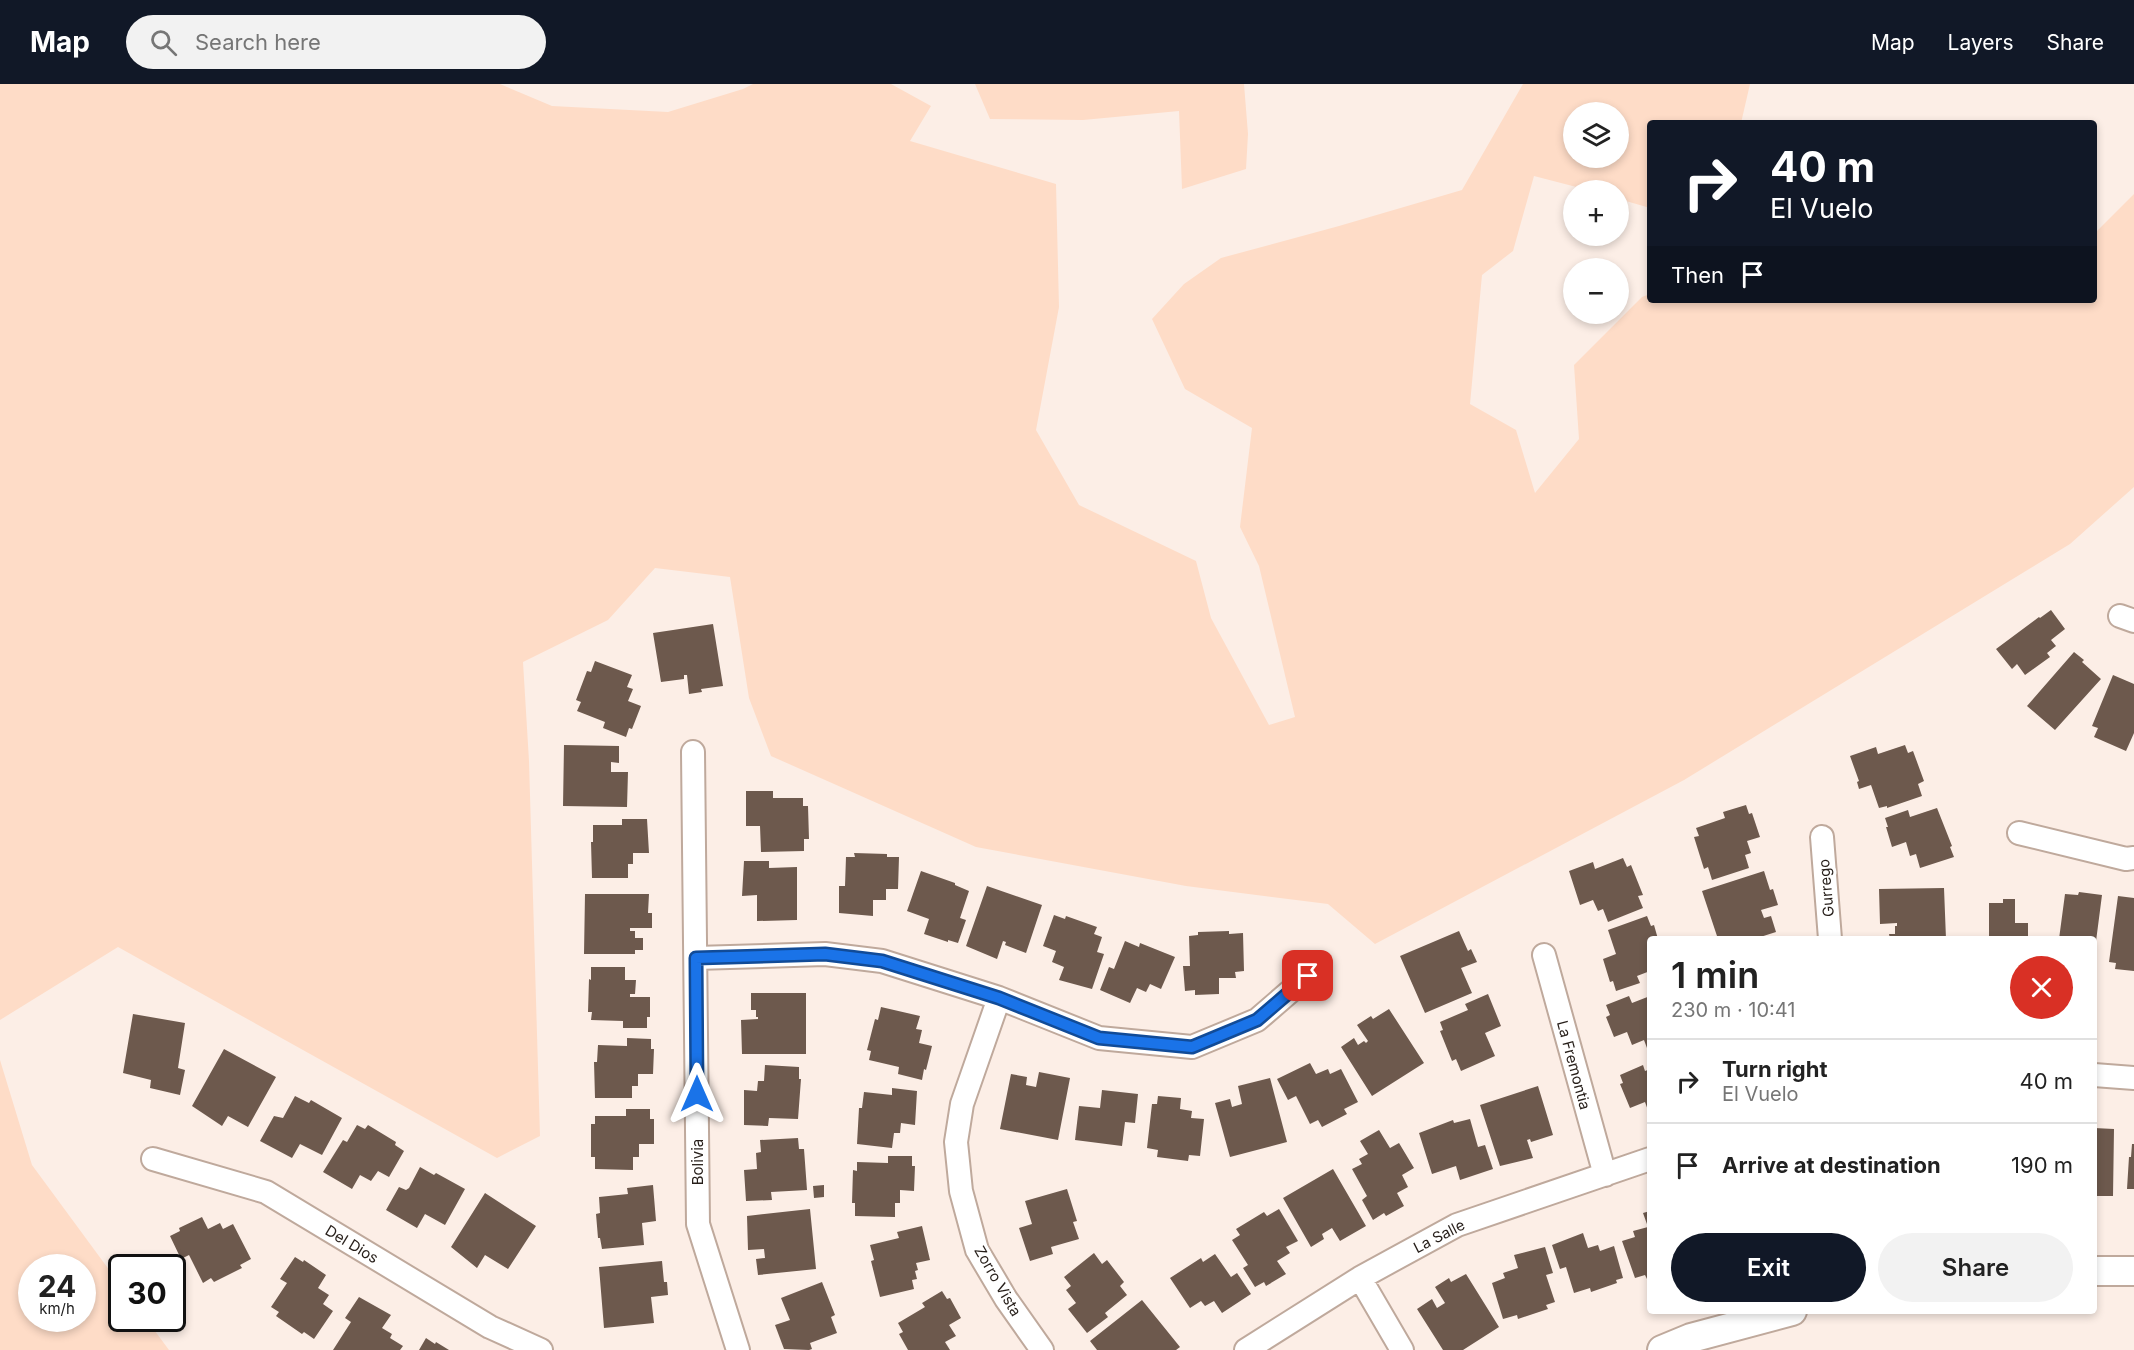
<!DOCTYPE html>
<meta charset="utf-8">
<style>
body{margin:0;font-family:Inter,sans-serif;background:#f2f2f2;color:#222;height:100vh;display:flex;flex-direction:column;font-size:22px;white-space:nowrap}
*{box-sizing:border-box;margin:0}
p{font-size:20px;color:#767676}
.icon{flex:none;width:33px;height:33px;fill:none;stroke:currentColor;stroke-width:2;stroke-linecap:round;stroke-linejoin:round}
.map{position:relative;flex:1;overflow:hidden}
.details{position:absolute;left:1647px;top:852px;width:450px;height:378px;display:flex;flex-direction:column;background:#fff;border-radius:6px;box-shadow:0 3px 9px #0003}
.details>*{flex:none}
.top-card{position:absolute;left:1647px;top:36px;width:450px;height:183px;border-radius:6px;box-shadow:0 3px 9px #0003;background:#111827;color:#fff;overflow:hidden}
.controls{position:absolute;left:1563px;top:18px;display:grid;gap:12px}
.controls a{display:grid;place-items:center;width:66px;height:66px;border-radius:50%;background:#fff;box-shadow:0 3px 9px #0003;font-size:30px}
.speed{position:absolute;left:18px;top:1170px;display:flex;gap:12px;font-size:30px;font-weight:700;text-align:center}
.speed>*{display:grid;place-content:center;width:78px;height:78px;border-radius:50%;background:#fff;box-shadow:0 3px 9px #0003;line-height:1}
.speed small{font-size:15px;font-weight:400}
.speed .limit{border:3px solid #111;border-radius:9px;background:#fff;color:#111}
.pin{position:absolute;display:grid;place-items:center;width:51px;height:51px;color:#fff;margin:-26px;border-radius:12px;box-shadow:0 3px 9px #0006}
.me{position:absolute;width:66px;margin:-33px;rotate:0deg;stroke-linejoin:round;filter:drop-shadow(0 0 4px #0008)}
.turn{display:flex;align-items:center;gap:21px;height:126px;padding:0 24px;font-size:27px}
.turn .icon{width:78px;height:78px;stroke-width:2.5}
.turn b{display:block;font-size:42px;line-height:51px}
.then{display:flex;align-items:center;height:57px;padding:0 24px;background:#0003;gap:12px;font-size:22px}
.round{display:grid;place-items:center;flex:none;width:63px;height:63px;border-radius:32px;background:#f2f2f2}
.headline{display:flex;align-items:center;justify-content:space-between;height:102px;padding:0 24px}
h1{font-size:36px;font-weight:600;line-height:45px}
.primary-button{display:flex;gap:12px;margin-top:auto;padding:12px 24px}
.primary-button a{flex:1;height:69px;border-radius:36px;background:#111827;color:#fff;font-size:24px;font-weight:600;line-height:69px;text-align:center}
.primary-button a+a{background:#f2f2f2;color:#222}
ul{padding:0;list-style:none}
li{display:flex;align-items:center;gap:18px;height:84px;padding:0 24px;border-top:2px solid #e0e0e0}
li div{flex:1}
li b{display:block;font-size:22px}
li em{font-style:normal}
header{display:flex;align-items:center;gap:36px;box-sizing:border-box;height:84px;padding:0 30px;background:#111827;color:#fff}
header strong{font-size:28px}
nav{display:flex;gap:33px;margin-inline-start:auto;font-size:21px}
.search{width:420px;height:54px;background:#f2f2f2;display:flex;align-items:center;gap:15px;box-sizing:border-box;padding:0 21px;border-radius:33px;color:#767676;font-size:22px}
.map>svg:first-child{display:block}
.green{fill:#fedcc7;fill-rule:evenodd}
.building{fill:#6d594d}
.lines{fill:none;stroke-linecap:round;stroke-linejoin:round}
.minor-casing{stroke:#bfa99c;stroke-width:26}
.tertiary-casing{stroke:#bfa99c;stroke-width:32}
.minor{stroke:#fff;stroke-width:22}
.tertiary{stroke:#fff;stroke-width:28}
.route-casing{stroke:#114b97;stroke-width:15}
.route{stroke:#1a73e8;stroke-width:10}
.labels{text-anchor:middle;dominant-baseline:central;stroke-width:6;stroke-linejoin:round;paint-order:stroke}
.street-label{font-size:15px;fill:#261e19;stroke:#fff}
</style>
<header>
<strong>Map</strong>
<div class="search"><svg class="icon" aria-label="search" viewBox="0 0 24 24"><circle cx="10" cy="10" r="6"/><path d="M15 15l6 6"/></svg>Search here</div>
<nav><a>Map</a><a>Layers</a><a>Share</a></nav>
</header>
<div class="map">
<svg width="2134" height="1266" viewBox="0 0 2134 1266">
<rect width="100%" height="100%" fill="#fceee6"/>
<path class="green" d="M 0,0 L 500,0 L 552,22 L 668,28 L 743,5 L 753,0 L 891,0 L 931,22 L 910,57 L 1056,100 L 1059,223 L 1036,346 L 1079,421 L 1196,477 L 1211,534 L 1269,641 L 1295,633 L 1259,482 L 1240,443 L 1252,344 L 1185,305 L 1152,235 L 1184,200 L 1221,174 L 1339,142 L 1462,106 L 1523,0 L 1750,0 L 1741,39 L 1650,39 L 1650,124 L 1619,115 L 1618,106 L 1588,106 L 1534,92 L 1513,167 L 1482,191 L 1470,320 L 1516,346 L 1535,409 L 1579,355 L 1574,281 L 1642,213 L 1650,210 L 1650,216 L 2094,216 L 2094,150 L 2134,110 L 2134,403 L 2070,460 L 1684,696 L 1375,860 L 1328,820 L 1186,802 L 976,763 L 771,672 L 749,614 L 730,493 L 655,484 L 608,536 L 523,578 L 529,677 L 540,1052 L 497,1074 L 118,863 L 0,936 ZM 1574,28 L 1618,28 L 1618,74 L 1574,74 Z
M 975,0 L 1244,0 L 1248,50 L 1246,85 L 1182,105 L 1179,27 L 1083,36 L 990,35 Z
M 0,976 L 32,1081 L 121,1202 L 122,1234 L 146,1235 L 169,1266 L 0,1266 ZM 32,1184 L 82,1184 L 82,1234 L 32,1234 Z"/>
<path class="building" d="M 2051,526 L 2065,545 L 2051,556 L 2056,562 L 2047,569 L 2050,573 L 2025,591 L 2017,580 L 2012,585 L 1996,565 L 2039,533 L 2040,534 Z
M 713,540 L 723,602 L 701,605 L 702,608 L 689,610 L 687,591 L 684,591 L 684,595 L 661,598 L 653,549 Z
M 2074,568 L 2084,576 L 2082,578 L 2101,595 L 2055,646 L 2027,622 Z
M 595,577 L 632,591 L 627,603 L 633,605 L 628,617 L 641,622 L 632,645 L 629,644 L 626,653 L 603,644 L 605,638 L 577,627 L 581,618 L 576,616 L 587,587 L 591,588 Z
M 2113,591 L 2134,600 L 2134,649 L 2126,667 L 2094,653 L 2098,644 L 2092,642 Z
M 564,661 L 619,662 L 619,679 L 611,678 L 611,688 L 628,688 L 627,723 L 563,722 Z
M 1905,661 L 1908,669 L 1913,667 L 1924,697 L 1918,700 L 1922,712 L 1887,724 L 1887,722 L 1879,724 L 1871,701 L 1859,705 L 1857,698 L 1859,697 L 1850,672 L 1876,663 L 1878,670 Z
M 746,707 L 773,707 L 773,714 L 803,714 L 803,722 L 808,722 L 809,755 L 804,755 L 804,767 L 761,768 L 760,742 L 746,742 Z
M 1746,721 L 1749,730 L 1752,729 L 1760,753 L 1747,757 L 1751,769 L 1745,771 L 1749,784 L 1712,796 L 1708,783 L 1704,785 L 1694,753 L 1699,752 L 1696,744 L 1725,734 L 1723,728 Z
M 1937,724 L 1952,762 L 1950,763 L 1954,773 L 1920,784 L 1916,770 L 1910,772 L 1906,758 L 1892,763 L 1886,743 L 1888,743 L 1885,734 L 1908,726 L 1910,733 Z
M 622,735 L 647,735 L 649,769 L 633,769 L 633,780 L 628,780 L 628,794 L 592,794 L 591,758 L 593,758 L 593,741 L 622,741 Z
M 854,769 L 887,770 L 887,773 L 899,773 L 898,805 L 886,805 L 886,816 L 873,816 L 873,832 L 839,829 L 839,802 L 845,802 L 846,773 L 855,773 Z
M 1623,774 L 1627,783 L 1631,781 L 1643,811 L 1638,812 L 1643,824 L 1608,838 L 1603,825 L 1598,827 L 1593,816 L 1580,821 L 1569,787 L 1593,778 L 1595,785 Z
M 744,777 L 769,777 L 769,784 L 797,783 L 797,836 L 757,837 L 757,811 L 742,812 Z
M 921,787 L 955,799 L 955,801 L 969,807 L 960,834 L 966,836 L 958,859 L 948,856 L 948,858 L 924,850 L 929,835 L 907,827 Z
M 1764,787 L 1770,806 L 1773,805 L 1778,821 L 1761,826 L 1764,834 L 1771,832 L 1776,848 L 1754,855 L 1718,855 L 1702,807 Z
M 987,802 L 1042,821 L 1026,869 L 1005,861 L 1006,858 L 1003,857 L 997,875 L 966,862 Z
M 1944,804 L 1946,855 L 1890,855 L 1889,850 L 1895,850 L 1895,842 L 1897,842 L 1897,839 L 1880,840 L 1879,805 Z
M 2079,808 L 2102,811 L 2095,865 L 2094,855 L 2059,855 L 2065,810 L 2078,811 Z
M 585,810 L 649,810 L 648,829 L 652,829 L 652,844 L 630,844 L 630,847 L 635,847 L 635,854 L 643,854 L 643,866 L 635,866 L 635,870 L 584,870 Z
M 2118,812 L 2134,814 L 2134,887 L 2115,885 L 2116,879 L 2109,878 Z
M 2003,815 L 2015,815 L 2015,839 L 2028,839 L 2028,855 L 1989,855 L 1989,819 L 2003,819 Z
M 1054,831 L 1065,835 L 1066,832 L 1097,843 L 1094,850 L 1102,853 L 1097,868 L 1104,870 L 1092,905 L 1059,896 L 1064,883 L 1052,878 L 1056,867 L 1043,862 Z
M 1647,832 L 1651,842 L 1654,841 L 1658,855 L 1650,855 L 1650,887 L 1637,892 L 1640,899 L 1616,907 L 1613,897 L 1610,898 L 1603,875 L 1616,870 L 1608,846 Z
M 1229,847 L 1229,850 L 1243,849 L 1244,887 L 1235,888 L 1236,894 L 1219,894 L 1219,910 L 1195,911 L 1195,906 L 1185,907 L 1183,882 L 1190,882 L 1189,852 L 1198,851 L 1198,848 Z
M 1459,847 L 1468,867 L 1471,865 L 1477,878 L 1461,884 L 1472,909 L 1425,929 L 1400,872 Z
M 1125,857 L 1139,863 L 1140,859 L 1175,873 L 1161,905 L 1150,900 L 1146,908 L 1137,904 L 1130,919 L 1100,906 L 1109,883 L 1114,885 Z
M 591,883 L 625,883 L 625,896 L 636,896 L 635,910 L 630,910 L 630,913 L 650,913 L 650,933 L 647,933 L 647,944 L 623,944 L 623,937 L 591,936 L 592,928 L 588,928 L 589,895 L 591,896 Z
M 751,909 L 806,909 L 806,970 L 742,970 L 741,936 L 758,935 L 758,933 L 756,933 L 756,926 L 751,926 Z
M 1488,910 L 1501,942 L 1485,949 L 1495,972 L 1461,987 L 1456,975 L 1452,977 L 1440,947 L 1443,946 L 1440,938 L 1468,926 L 1465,920 Z
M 1629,912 L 1632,919 L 1650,912 L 1650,972 L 1644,956 L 1632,961 L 1627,948 L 1614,953 L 1606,933 L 1610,931 L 1606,921 Z
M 881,923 L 920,932 L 916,945 L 922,946 L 919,959 L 932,962 L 926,986 L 924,985 L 922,996 L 898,990 L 899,983 L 869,976 L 871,967 L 867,966 L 875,935 L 878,936 Z
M 1389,925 L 1424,979 L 1372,1012 L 1341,963 L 1354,954 L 1358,961 L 1364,957 L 1366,959 L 1368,957 L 1357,941 L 1371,932 L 1373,935 Z
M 133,930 L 185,939 L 178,984 L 185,986 L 180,1011 L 150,1004 L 151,996 L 123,989 Z
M 627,954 L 651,955 L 651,965 L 654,965 L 653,990 L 638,990 L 638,1002 L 632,1002 L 632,1014 L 595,1014 L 594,978 L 597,978 L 598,961 L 627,962 Z
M 224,965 L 276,993 L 248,1043 L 228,1032 L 222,1042 L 192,1022 Z
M 1310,979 L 1316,990 L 1328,985 L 1330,990 L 1341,985 L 1358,1018 L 1344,1025 L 1347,1030 L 1322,1043 L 1318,1036 L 1310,1040 L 1296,1012 L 1288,1016 L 1277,995 Z
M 765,981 L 799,983 L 799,995 L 801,995 L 798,1035 L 769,1034 L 768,1042 L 744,1041 L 744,1006 L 757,1007 L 758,997 L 764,997 Z
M 1643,981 L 1645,987 L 1650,985 L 1650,1032 L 1645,1018 L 1630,1024 L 1620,1000 L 1623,999 L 1620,991 Z
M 1039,988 L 1070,994 L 1058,1056 L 1000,1045 L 1011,990 L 1027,993 L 1026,1001 L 1036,1003 Z
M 1270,994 L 1287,1058 L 1230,1073 L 1215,1019 L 1230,1015 L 1232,1023 L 1242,1020 L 1238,1002 Z
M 1538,1002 L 1553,1051 L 1531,1058 L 1530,1055 L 1527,1056 L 1533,1074 L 1500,1082 L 1480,1021 Z
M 892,1004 L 917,1007 L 915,1041 L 901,1039 L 900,1049 L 894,1049 L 892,1064 L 857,1060 L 859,1024 L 862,1024 L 864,1008 L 892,1011 Z
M 1102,1006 L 1138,1010 L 1135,1039 L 1125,1038 L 1122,1062 L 1075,1056 L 1079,1022 L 1100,1024 Z
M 295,1012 L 309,1019 L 311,1016 L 342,1034 L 322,1071 L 300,1060 L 292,1074 L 260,1057 L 274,1032 L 283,1034 Z
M 1158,1012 L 1181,1014 L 1180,1025 L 1192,1027 L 1191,1034 L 1204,1035 L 1200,1072 L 1189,1071 L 1188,1077 L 1157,1073 L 1158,1066 L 1147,1064 L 1152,1020 L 1157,1020 Z
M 626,1025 L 650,1025 L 650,1035 L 654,1035 L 654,1060 L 639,1060 L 639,1073 L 633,1073 L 633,1086 L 595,1085 L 595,1073 L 591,1073 L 591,1040 L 595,1040 L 595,1032 L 626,1032 Z
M 1470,1035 L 1478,1063 L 1485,1061 L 1493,1085 L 1460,1096 L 1456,1082 L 1432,1090 L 1419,1049 L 1453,1036 L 1454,1039 Z
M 357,1041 L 365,1045 L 368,1041 L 396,1058 L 395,1061 L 404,1067 L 389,1093 L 378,1087 L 371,1097 L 360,1091 L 352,1105 L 323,1088 L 343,1056 L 347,1058 Z
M 2094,1044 L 2114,1045 L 2113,1112 L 2094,1112 Z
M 1379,1046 L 1390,1064 L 1399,1059 L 1414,1084 L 1402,1091 L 1408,1103 L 1397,1109 L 1404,1122 L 1386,1132 L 1384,1129 L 1373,1136 L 1362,1116 L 1367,1112 L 1352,1085 L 1362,1080 L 1359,1075 L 1368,1070 L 1360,1057 Z
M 798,1054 L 799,1065 L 804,1065 L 807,1106 L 771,1108 L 772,1116 L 746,1117 L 744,1086 L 757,1085 L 756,1069 L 761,1068 L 760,1056 Z
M 2132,1060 L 2134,1060 L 2134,1105 L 2127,1105 L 2129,1073 L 2131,1073 Z
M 888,1072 L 912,1072 L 912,1082 L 915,1082 L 914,1107 L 900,1106 L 900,1119 L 895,1119 L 895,1133 L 855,1132 L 855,1119 L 852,1119 L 853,1086 L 857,1087 L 857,1078 L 888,1079 Z
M 420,1083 L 434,1091 L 436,1089 L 465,1105 L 445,1141 L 425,1130 L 417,1144 L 386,1126 L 399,1103 L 406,1106 L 409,1104 Z
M 1333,1085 L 1366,1142 L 1340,1157 L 1332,1144 L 1322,1150 L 1324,1155 L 1311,1163 L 1283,1114 Z
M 653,1101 L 656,1137 L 642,1139 L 644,1161 L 602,1165 L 600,1154 L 598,1154 L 596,1130 L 600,1129 L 599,1113 L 628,1110 L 627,1104 Z
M 824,1101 L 824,1113 L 814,1114 L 813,1102 Z
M 1067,1105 L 1077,1137 L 1073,1138 L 1079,1155 L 1051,1163 L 1053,1170 L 1030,1177 L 1019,1144 L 1032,1140 L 1025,1117 Z
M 485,1109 L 536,1142 L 508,1185 L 485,1171 L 477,1184 L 451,1163 Z
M 810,1125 L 816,1185 L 758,1191 L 756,1175 L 765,1174 L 764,1165 L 748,1166 L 747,1132 Z
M 1279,1125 L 1298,1157 L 1286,1163 L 1290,1169 L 1277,1177 L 1286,1190 L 1266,1202 L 1264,1198 L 1255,1203 L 1243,1184 L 1248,1181 L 1232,1156 L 1240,1151 L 1236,1145 L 1264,1128 L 1267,1132 Z
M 1650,1127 L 1650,1194 L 1647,1195 L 1645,1191 L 1635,1194 L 1622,1157 L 1635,1153 L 1633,1147 L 1648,1143 L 1643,1129 Z
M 202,1133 L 208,1145 L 220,1139 L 223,1145 L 233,1140 L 251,1175 L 240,1181 L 242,1184 L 214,1198 L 211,1194 L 203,1199 L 189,1171 L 181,1175 L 170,1152 L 180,1147 L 179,1144 Z
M 922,1142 L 930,1176 L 916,1179 L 918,1186 L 915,1187 L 917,1195 L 912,1196 L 914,1205 L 880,1213 L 871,1177 L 874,1176 L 870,1161 L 899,1154 L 897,1148 Z
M 1583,1149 L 1588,1164 L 1598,1161 L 1600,1167 L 1614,1162 L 1623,1194 L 1616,1196 L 1617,1199 L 1591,1208 L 1590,1204 L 1574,1209 L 1566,1183 L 1560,1185 L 1552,1161 Z
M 1545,1163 L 1553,1189 L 1546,1191 L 1555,1218 L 1546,1221 L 1548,1225 L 1518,1235 L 1517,1231 L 1503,1235 L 1492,1199 L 1505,1194 L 1503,1189 L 1518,1184 L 1514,1171 Z
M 1094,1169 L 1102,1180 L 1107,1176 L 1124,1198 L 1120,1202 L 1127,1211 L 1105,1229 L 1108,1233 L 1087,1249 L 1068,1225 L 1076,1219 L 1066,1206 L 1071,1202 L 1064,1193 Z
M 1215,1170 L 1231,1193 L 1237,1189 L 1251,1210 L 1222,1229 L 1214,1217 L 1205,1222 L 1201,1217 L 1190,1224 L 1170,1194 L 1201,1174 L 1203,1178 Z
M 295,1173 L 303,1178 L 304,1176 L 326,1191 L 318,1204 L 329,1211 L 323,1220 L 333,1227 L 314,1255 L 304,1248 L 302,1250 L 276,1232 L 279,1228 L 271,1223 L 287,1199 L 280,1195 Z
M 662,1177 L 664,1198 L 667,1198 L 668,1211 L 651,1213 L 654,1239 L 604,1244 L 599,1183 Z
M 1466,1190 L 1499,1243 L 1463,1266 L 1443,1266 L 1417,1225 L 1432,1215 L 1437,1224 L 1445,1219 L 1435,1203 L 1449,1194 L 1451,1198 Z
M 822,1198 L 835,1231 L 831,1233 L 837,1249 L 810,1259 L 812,1265 L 809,1266 L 784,1265 L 775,1241 L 790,1236 L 781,1214 Z
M 942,1207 L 947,1215 L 950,1214 L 961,1234 L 949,1241 L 956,1252 L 945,1258 L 950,1266 L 908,1266 L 899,1250 L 903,1248 L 898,1239 L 925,1223 L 922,1219 Z
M 359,1213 L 391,1231 L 382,1244 L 392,1250 L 390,1254 L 403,1262 L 400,1266 L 333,1266 L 351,1238 L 345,1234 Z
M 1142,1216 L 1180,1263 L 1176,1266 L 1097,1266 L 1090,1257 Z
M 426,1254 L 435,1260 L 436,1258 L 449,1266 L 419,1266 Z"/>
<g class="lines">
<g class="minor-casing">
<path id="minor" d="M 2120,532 L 2134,537
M 693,668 L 698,1140 L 738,1266
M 2019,749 L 2126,775 L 2134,774
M 1822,753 L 1830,855
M 1544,871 L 1605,1091
M 696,874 L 825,870 L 882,877 L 999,914 L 1099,954 L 1192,963 L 1257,936 L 1308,892
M 999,914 L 962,1020 L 956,1058 L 961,1107 L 977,1166 L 1006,1215 L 1042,1266
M 2094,991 L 2134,994
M 153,1075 L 266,1108 L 490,1243 L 541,1266
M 1360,1194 L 1402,1266
M 1246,1266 L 1360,1194 L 1457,1141 L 1650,1075"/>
</g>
<g class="tertiary-casing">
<path id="tertiary" d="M 2094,1187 L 2134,1187
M 1662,1266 L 1691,1254 L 1792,1227"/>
</g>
<use href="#minor" class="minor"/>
<use href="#tertiary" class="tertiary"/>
</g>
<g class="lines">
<g class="route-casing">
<path id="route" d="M 697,1010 L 696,874 L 825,870 L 882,877 L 999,914 L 1099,954 L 1192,963 L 1257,936 L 1308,892"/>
</g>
<use href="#route" class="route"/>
</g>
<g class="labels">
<g class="street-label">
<text transform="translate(1826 804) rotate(-95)">Gurrego</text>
<text transform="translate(1574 981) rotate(75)">La Fremontia</text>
<text transform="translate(697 1078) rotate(-90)">Bolivia</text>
<text transform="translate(1439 1152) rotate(-27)">La Salle</text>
<text transform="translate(352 1160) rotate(31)">Del Dios</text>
<text transform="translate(998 1197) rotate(60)">Zorro Vista</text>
</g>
</g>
</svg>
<div class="controls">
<a><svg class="icon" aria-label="layers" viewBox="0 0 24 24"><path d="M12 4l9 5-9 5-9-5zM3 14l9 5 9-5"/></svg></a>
<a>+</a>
<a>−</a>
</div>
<div class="speed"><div>24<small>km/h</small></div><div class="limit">30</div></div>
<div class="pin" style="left:1308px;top:892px;background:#d93025"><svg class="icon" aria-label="arrive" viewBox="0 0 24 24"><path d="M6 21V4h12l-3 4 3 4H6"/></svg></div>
<svg class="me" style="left:697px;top:1010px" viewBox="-20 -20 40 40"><path d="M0-17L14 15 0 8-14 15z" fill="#1a73e8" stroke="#fff" stroke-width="4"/></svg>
<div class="top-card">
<div class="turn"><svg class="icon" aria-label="right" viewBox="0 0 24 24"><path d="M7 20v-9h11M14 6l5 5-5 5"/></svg><div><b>40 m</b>El Vuelo</div></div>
<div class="then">Then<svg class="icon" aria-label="arrive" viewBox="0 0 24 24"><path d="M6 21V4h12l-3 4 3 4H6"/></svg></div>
</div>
<section class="details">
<div class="headline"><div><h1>1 min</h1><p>230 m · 10:41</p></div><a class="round" style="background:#d93025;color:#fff"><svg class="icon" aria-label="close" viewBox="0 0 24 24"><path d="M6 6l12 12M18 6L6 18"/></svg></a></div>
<ul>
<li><svg class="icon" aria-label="right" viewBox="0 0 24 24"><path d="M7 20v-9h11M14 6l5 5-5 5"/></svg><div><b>Turn right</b><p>El Vuelo</p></div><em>40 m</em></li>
<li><svg class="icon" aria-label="arrive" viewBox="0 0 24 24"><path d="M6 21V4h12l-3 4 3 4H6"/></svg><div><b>Arrive at destination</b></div><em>190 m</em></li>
</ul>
<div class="primary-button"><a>Exit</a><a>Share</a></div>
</section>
</div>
